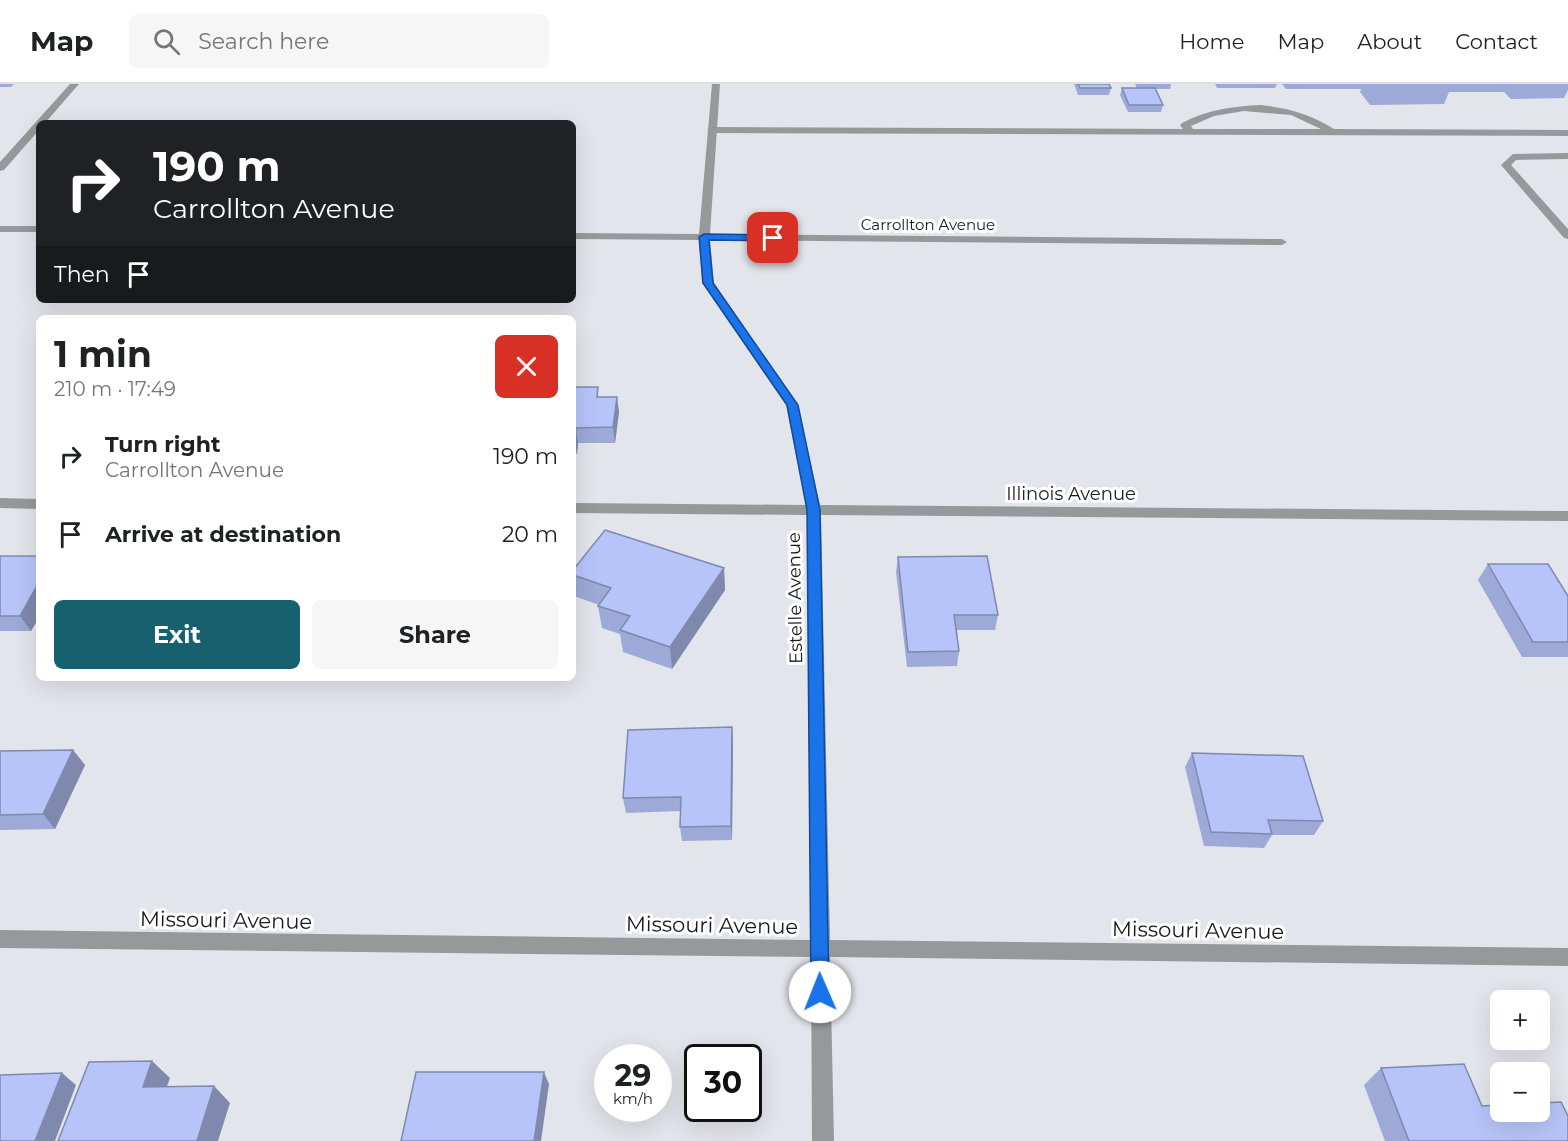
<!DOCTYPE html>
<meta charset="utf-8">
<style>
body{margin:0;font-family:Montserrat,sans-serif;background:#f6f6f6;color:#202124;height:100vh;display:flex;flex-direction:column;font-size:22px;white-space:nowrap}
*{box-sizing:border-box;margin:0}
p{font-size:20px;color:#757577}
.icon{flex:none;width:33px;height:33px;fill:none;stroke:currentColor;stroke-width:2;stroke-linecap:round;stroke-linejoin:round}
.map{position:relative;flex:1;overflow:hidden}
.drawer{position:absolute;left:36px;top:231px;width:540px;height:366px;display:flex;flex-direction:column;background:#fff;border-radius:9px;box-shadow:0 6px 24px #0002}
.drawer>*{flex:none}
.banner{position:absolute;left:36px;top:36px;width:540px;height:183px;border-radius:9px;box-shadow:0 6px 24px #0002;background:#202124;color:#fff;overflow:hidden}
.tools{position:absolute;left:1490px;top:906px;display:grid;gap:12px}
.tools a{display:grid;place-items:center;width:60px;height:60px;border-radius:9px;background:#fff;box-shadow:0 6px 24px #0002;font-size:30px}
.speed{position:absolute;left:594px;top:960px;display:flex;gap:12px;font-size:30px;font-weight:700;text-align:center}
.speed>*{display:grid;place-content:center;width:78px;height:78px;border-radius:50%;background:#fff;box-shadow:0 6px 24px #0002;line-height:1}
.speed small{font-size:15px;font-weight:400}
.speed .limit{border:3px solid #111;border-radius:9px;background:#fff;color:#111}
.pin{position:absolute;display:grid;place-items:center;width:51px;height:51px;color:#fff;margin:-26px;border-radius:12px;box-shadow:0 3px 9px #0006}
.me{position:absolute;width:66px;margin:-33px;rotate:359deg;stroke-linejoin:round;filter:drop-shadow(0 0 4px #0008)}
.turn{display:flex;align-items:center;gap:21px;height:126px;padding:0 18px;font-size:27px}
.turn .icon{width:78px;height:78px;stroke-width:2.5}
.turn b{display:block;font-size:42px;line-height:51px}
.then{display:flex;align-items:center;height:57px;padding:0 18px;background:#0003;gap:12px;font-size:22px}
.round{display:grid;place-items:center;flex:none;width:63px;height:63px;border-radius:9px;background:#f6f6f6}
.head{display:flex;align-items:center;justify-content:space-between;height:102px;padding:0 18px}
h1{font-size:36px;font-weight:700;line-height:45px}
.action{display:flex;gap:12px;margin-top:auto;padding:12px 18px}
.action a{flex:1;height:69px;border-radius:9px;background:#17616e;color:#fff;font-size:24px;font-weight:700;line-height:69px;text-align:center}
.action a+a{background:#f6f6f6;color:#202124}
ul{padding:0;list-style:none}
li{display:flex;align-items:center;gap:18px;height:78px;padding:0 18px}
li div{flex:1}
li b{display:block;font-size:22px}
li em{font-style:normal}
header{display:flex;align-items:center;gap:36px;box-sizing:border-box;height:84px;padding:0 30px;background:#fff;border-bottom:2px solid #e0e0e0}
header strong{font-size:28px}
nav{display:flex;gap:33px;margin-inline-start:auto;font-size:21px}
.search{width:420px;height:54px;background:#f6f6f6;display:flex;align-items:center;gap:15px;box-sizing:border-box;padding:0 21px;border-radius:9px;color:#757577;font-size:22px}
.map>svg:first-child{display:block}
.lines{fill:none;stroke-linecap:round;stroke-linejoin:round}
.lane{fill:#959999;fill-rule:evenodd}
.street{fill:#959999;fill-rule:evenodd}
.wall{fill:#9da9d6}
.shaded-wall{fill:#7f89ae}
.building{fill:#b6c4f9;stroke:#7f89ae;stroke-width:1.5}
.route{fill:#1a73e8;stroke:#114b97;stroke-width:1.5}
.labels{text-anchor:middle;dominant-baseline:central;stroke-width:6;stroke-linejoin:round;paint-order:stroke}
.far-street-label{font-size:15px;fill:#1a1a1d;stroke:#fff}
.street-label{font-size:18px;fill:#1a1a1d;stroke:#fff}
.near-street-label{font-size:21px;fill:#1a1a1d;stroke:#fff}
</style>
<header>
<strong>Map</strong>
<div class="search"><svg class="icon" aria-label="search" viewBox="0 0 24 24"><circle cx="10" cy="10" r="6"/><path d="M15 15l6 6"/></svg>Search here</div>
<nav><a>Home</a><a>Map</a><a>About</a><a>Contact</a></nav>
</header>
<div class="map">
<svg width="1568" height="1057" viewBox="0 0 1568 1057">
<rect width="100%" height="100%" fill="#e3e5ec"/>
<g class="lines">
<path class="lane" d="M 1261,21 C 1288,24 1311,30 1334,45 L 1568,46 L 1568,52 L 712,49 L 707,46 L 712,43 L 1183,45 L 1180,41 L 1182,39 C 1207,26 1233,22 1261,21 ZM 1244,27 L 1291,31 L 1321,45 L 1193,45 L 1191,42 L 1214,32 Z
M 1568,69 L 1568,75 L 1516,76 L 1511,81 L 1568,145 L 1568,155 L 1564,154 L 1501,81 L 1513,70 Z"/>
<path class="street" d="M 70,0 L 79,0 L 45,39 L 39,39 L 39,46 L 4,86 L 0,87 L 0,78 Z
M 712,0 L 720,0 L 710,150 L 1282,155 L 1287,158 L 1282,161 L 710,156 L 714,199 L 798,321 L 820,421 L 1568,427 L 1568,437 L 821,431 L 830,856 L 1568,864 L 1568,882 L 830,873 L 834,1057 L 812,1057 L 811,873 L 0,864 L 0,846 L 811,856 L 807,431 L 573,429 L 573,419 L 806,421 L 786,321 L 702,199 L 699,156 L 573,155 L 573,149 L 699,150 Z
M 0,142 L 39,142 L 39,148 L 0,148 Z
M 0,414 L 39,415 L 39,425 L 0,424 Z"/>
</g>
<path class="wall" d="M 0,0 L 14,0 L 11,3 L 0,3 Z
M 1074,0 L 1109,0 L 1111,4 L 1109,11 L 1078,11 Z
M 1135,0 L 1171,0 L 1170,5 L 1155,5 L 1163,21 L 1161,28 L 1128,28 L 1120,11 L 1122,4 L 1137,4 Z
M 1215,0 L 1277,0 L 1275,4 L 1217,4 Z
M 1282,0 L 1568,0 L 1568,6 L 1564,14 L 1511,15 L 1504,8 L 1449,8 L 1444,20 L 1370,21 L 1360,8 L 1361,5 L 1286,5 Z
M 573,303 L 600,313 L 617,313 L 619,328 L 615,359 L 578,359 L 577,370 L 573,370 Z
M 0,472 L 39,472 L 39,533 L 31,547 L 0,547 Z
M 898,473 L 998,531 L 995,546 L 957,546 L 959,567 L 957,582 L 907,583 L 896,488 Z
M 1488,480 L 1568,512 L 1568,573 L 1522,573 L 1478,496 Z
M 724,484 L 725,506 L 672,585 L 623,568 L 620,550 L 602,544 L 598,522 L 599,521 L 574,512 L 573,507 L 573,486 Z
M 732,643 L 733,658 L 732,756 L 682,757 L 680,743 L 680,727 L 626,729 L 623,714 Z
M 73,666 L 85,681 L 55,745 L 0,746 L 0,667 Z
M 1192,669 L 1323,737 L 1314,751 L 1272,751 L 1264,764 L 1204,762 L 1185,683 Z
M 1381,984 L 1568,1057 L 1385,1057 L 1364,1001 Z"/>
<path class="shaded-wall" d="M 617,313 L 619,328 L 615,359 L 613,343 Z
M 576,344 L 578,359 L 577,370 L 574,354 Z
M 724,484 L 725,506 L 672,585 L 670,563 Z
M 39,498 L 39,533 L 31,547 L 20,532 Z
M 732,643 L 733,658 L 732,756 L 731,742 Z
M 73,666 L 85,681 L 55,745 L 43,730 Z
M 152,977 L 170,994 L 161,1019 L 143,1003 Z
M 544,988 L 549,1000 L 541,1057 L 534,1057 Z
M 62,989 L 76,1001 L 55,1057 L 35,1057 Z
M 214,1002 L 230,1019 L 218,1057 L 197,1057 Z"/>
<path class="building" d="M 1078,0 L 1109,0 L 1111,4 L 1080,4 Z
M 1122,4 L 1155,4 L 1163,21 L 1129,21 Z
M 573,303 L 598,303 L 597,313 L 617,313 L 613,343 L 576,344 L 574,354 L 573,354 Z
M 605,446 L 724,484 L 670,563 L 620,546 L 630,532 L 598,522 L 611,504 L 573,491 L 573,486 Z
M 0,472 L 39,472 L 39,498 L 20,532 L 0,532 Z
M 987,472 L 998,531 L 954,531 L 959,567 L 908,568 L 898,473 Z
M 1488,480 L 1548,480 L 1568,512 L 1568,558 L 1533,558 Z
M 732,643 L 731,742 L 680,743 L 681,713 L 623,714 L 628,646 Z
M 73,666 L 43,730 L 0,731 L 0,667 Z
M 1192,669 L 1303,672 L 1323,737 L 1268,736 L 1272,750 L 1211,748 Z
M 152,977 L 143,1003 L 214,1002 L 197,1057 L 58,1057 L 89,978 Z
M 1464,980 L 1482,1022 L 1500,1021 L 1500,1028 L 1539,1028 L 1539,1019 L 1561,1018 L 1568,1032 L 1568,1057 L 1409,1057 L 1381,984 Z
M 416,988 L 544,988 L 534,1057 L 401,1057 Z
M 62,989 L 35,1057 L 0,1057 L 0,991 Z"/>
<path class="route" d="M 704,150 L 773,151 L 778,154 L 773,157 L 709,156 L 713,199 L 798,321 L 820,426 L 829,908 L 826,913 L 820,916 L 814,913 L 811,908 L 807,426 L 787,321 L 703,199 L 699,153 Z"/>
<g class="labels">
<g class="far-street-label">
<text x="928" y="140">Carrollton Avenue</text>
</g>
<g class="street-label">
<text x="1071" y="410">Illinois Avenue</text>
<text transform="translate(795 514) rotate(-91)">Estelle Avenue</text>
</g>
<g class="near-street-label">
<text transform="translate(226 836) rotate(1)">Missouri Avenue</text>
<text transform="translate(712 841) rotate(1)">Missouri Avenue</text>
<text transform="translate(1198 846) rotate(1)">Missouri Avenue</text>
</g>
</g>
</svg>
<div class="tools">
<a>+</a>
<a>−</a>
</div>
<div class="speed"><div>29<small>km/h</small></div><div class="limit">30</div></div>
<div class="pin" style="left:773px;top:154px;background:#d93025"><svg class="icon" aria-label="arrive" viewBox="0 0 24 24"><path d="M6 21V4h12l-3 4 3 4H6"/></svg></div>
<svg class="me" style="left:820px;top:908px" viewBox="-20 -20 40 40"><circle r="19" fill="#fff"/><path d="M0-13L10 11 0 6-10 11z" fill="#1a73e8"/></svg>
<div class="banner">
<div class="turn"><svg class="icon" aria-label="right" viewBox="0 0 24 24"><path d="M7 20v-9h11M14 6l5 5-5 5"/></svg><div><b>190 m</b>Carrollton Avenue</div></div>
<div class="then">Then<svg class="icon" aria-label="arrive" viewBox="0 0 24 24"><path d="M6 21V4h12l-3 4 3 4H6"/></svg></div>
</div>
<section class="drawer">
<div class="head"><div><h1>1 min</h1><p>210 m · 17:49</p></div><a class="round" style="background:#d93025;color:#fff"><svg class="icon" aria-label="close" viewBox="0 0 24 24"><path d="M6 6l12 12M18 6L6 18"/></svg></a></div>
<ul>
<li><svg class="icon" aria-label="right" viewBox="0 0 24 24"><path d="M7 20v-9h11M14 6l5 5-5 5"/></svg><div><b>Turn right</b><p>Carrollton Avenue</p></div><em>190 m</em></li>
<li><svg class="icon" aria-label="arrive" viewBox="0 0 24 24"><path d="M6 21V4h12l-3 4 3 4H6"/></svg><div><b>Arrive at destination</b></div><em>20 m</em></li>
</ul>
<div class="action"><a>Exit</a><a>Share</a></div>
</section>
</div>
